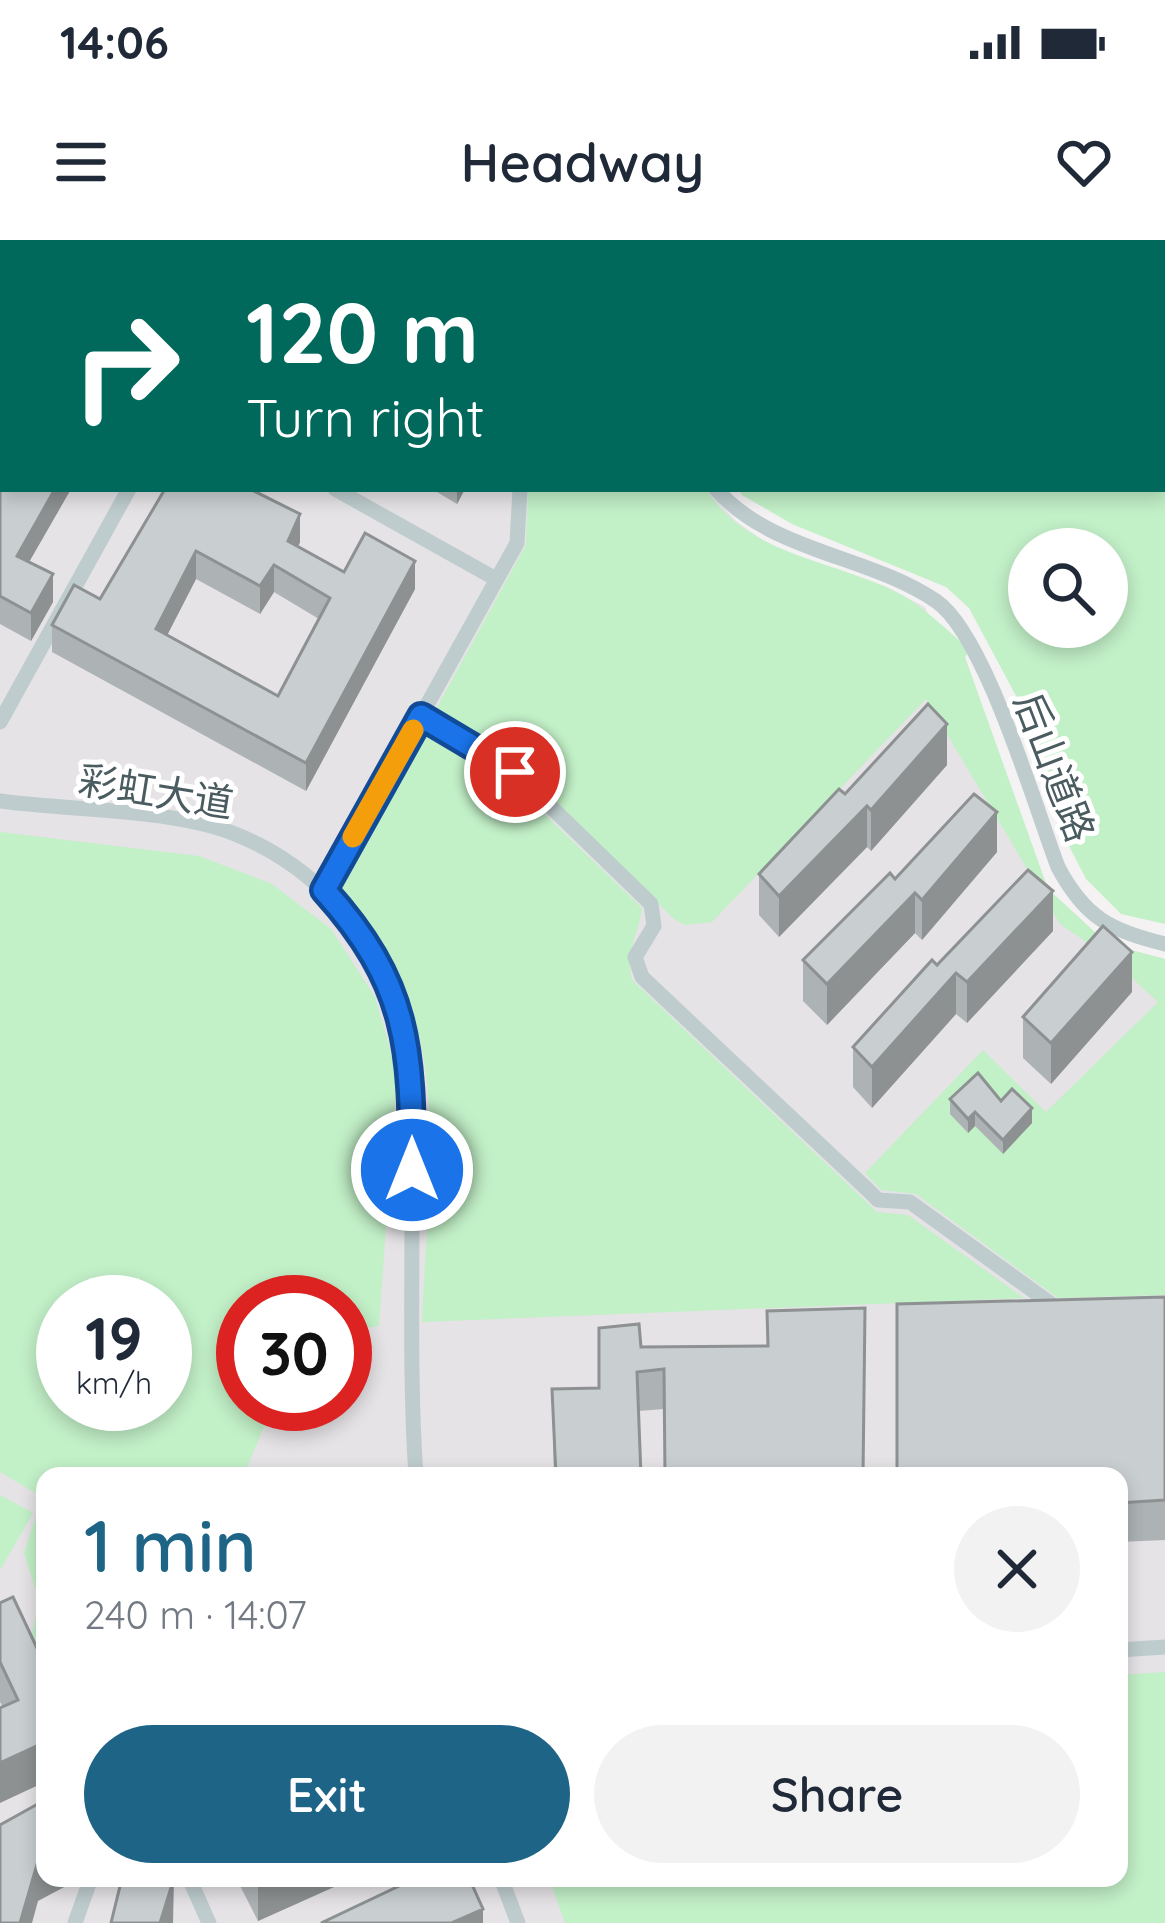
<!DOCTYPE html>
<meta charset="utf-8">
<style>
body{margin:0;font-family:Quicksand,"Noto Sans SC",sans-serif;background:#f2f2f3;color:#1f2937;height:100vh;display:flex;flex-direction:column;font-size:45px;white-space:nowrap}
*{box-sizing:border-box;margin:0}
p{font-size:39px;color:#747a83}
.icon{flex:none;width:66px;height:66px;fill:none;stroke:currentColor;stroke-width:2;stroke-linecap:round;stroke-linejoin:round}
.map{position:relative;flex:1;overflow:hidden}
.side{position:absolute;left:36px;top:1227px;width:1092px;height:420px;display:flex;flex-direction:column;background:#fff;border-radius:24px;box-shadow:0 6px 18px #0003}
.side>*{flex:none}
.banner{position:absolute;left:0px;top:0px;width:1167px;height:252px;box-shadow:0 6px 18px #0003;background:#00695c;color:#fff;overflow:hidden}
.fabs{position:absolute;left:1008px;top:288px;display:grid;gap:24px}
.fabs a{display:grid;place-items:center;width:120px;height:120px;border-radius:50%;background:#fff;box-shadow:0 6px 18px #0003;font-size:60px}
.speed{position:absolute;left:36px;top:1035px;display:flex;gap:24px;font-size:60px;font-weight:700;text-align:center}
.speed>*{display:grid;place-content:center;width:156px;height:156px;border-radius:50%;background:#fff;box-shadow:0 6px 18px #0003;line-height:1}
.speed small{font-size:30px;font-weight:400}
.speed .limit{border:18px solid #d22;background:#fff;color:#111}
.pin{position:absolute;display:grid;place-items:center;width:102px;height:102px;color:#fff;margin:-51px;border:6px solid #fff;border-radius:50%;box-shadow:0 3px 12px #0007}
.me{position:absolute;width:132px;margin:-66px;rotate:0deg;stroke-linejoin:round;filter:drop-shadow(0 0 9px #0008)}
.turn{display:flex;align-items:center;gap:42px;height:252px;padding:0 48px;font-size:54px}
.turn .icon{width:156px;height:156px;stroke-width:2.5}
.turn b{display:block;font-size:84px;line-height:102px}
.round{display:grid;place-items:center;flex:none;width:126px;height:126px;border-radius:63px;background:#f2f2f3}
.summary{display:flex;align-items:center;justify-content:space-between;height:204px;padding:0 48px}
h1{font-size:72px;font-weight:600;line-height:90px;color:#1d6486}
.button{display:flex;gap:24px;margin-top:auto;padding:24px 48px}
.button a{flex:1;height:138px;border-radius:72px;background:#1d6486;color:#fff;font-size:48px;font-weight:600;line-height:138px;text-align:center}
.button a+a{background:#f2f2f3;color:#1f2937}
.status{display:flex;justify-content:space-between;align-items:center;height:84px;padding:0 60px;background:#fff;direction:ltr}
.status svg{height:33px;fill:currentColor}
header{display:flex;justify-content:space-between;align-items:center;height:156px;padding:0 48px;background:#fff;font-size:54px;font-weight:600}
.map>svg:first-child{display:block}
.education{fill:#e5e3e5;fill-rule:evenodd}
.green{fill:#c2f0c7;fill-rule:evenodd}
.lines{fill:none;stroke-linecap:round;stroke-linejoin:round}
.street{stroke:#beccce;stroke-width:15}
.wall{fill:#adb2b4;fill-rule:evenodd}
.shaded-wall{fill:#8d9192}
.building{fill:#c9cfd1;stroke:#8d9192;stroke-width:3;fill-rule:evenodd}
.route-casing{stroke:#114b97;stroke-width:30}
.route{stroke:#1a73e8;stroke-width:21}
.slow{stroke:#f59e0b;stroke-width:21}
.labels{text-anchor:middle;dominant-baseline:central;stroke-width:10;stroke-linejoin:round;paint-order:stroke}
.street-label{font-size:39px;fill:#4a5c60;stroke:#fff}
</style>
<div class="status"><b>14:06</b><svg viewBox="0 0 49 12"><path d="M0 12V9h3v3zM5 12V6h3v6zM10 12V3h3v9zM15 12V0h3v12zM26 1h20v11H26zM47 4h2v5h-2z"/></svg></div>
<header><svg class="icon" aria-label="menu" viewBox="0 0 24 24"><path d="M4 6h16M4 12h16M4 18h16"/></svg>Headway<svg class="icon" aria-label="heart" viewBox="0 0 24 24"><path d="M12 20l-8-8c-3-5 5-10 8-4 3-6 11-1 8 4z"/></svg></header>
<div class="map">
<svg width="1165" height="1683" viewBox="0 0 1165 1683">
<rect width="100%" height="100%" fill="#f4f2f3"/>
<path class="education" d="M 0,54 L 3,249 L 706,249 L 737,282 L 773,307 L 887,347 L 925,367 L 1048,649 L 1098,695 L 1116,706 L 1165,719 L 1165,1683 L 0,1683 ZM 63,1062 L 165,1062 L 165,1164 L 63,1164 ZM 243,1062 L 345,1062 L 345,1164 L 243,1164 ZM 45,1236 L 1119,1236 L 1119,1638 L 45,1638 Z"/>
<path class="green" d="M 599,0 L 1165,0 L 1165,684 L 1121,674 L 1086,639 L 1067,602 L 1021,465 L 969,368 L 946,347 L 792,284 L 742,255 L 739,249 L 1164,249 L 1164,3 ZM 1107,309 L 1107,387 L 1029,387 L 1029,309 Z
M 528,249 L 706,249 C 747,314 827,319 890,349 C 923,364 943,388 971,410 L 965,417 L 1048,649 L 1098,695 L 1116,706 L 1165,719 L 1165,1055 L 1058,1058 L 916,954 L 881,950 L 865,933 L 983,810 L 1046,872 L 1158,762 L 1110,718 L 1060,684 L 926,459 L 712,682 L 685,685 L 674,679 L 520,526 L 435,471 L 526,305 Z
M 424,490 L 507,538 L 642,668 C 638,698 625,709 632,740 L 877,972 L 908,975 L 1024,1058 L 422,1082 C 426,968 448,839 398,733 C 383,702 357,677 335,651 Z
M 0,592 L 199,616 L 272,644 L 331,689 L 375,757 L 397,833 L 379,1086 L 345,1091 L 345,1062 L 243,1062 L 243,1164 L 274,1164 L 243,1236 L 45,1236 L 45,1427 L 31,1398 L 39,1361 L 24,1313 L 42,1257 L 0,1232 ZM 63,1062 L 165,1062 L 165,1164 L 63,1164 Z
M 0,1255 L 33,1273 L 0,1330 Z
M 1165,1432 L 1165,1683 L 565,1683 L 549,1638 L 1119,1638 L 1119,1435 Z"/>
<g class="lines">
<path class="street" d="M 496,0 L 501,3
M 582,0 L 585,3
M 87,3 L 89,0
M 404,3 L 405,0
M 0,66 L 3,68
M 335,249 L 496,339
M 716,249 C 771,312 868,315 936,361 C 985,394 1035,567 1058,627 C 1085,678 1110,690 1165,704
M 421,476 L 515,532 L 651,664 L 654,686 L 635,717 L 642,737 L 869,951 L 878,960 L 910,962 L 1054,1066
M 0,482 L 129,249
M 0,561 C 72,571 169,568 235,594 C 328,631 394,717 409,814 C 417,868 412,925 412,979 C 412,1065 410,1150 416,1236
M 324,650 L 517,303 L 520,249
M 1119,1410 L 1165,1407
M 189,1638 L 209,1683
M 501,1638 L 518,1683
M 75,1683 L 91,1638"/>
</g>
<path class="wall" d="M 0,217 L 71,249 L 29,322 L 53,362 L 31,401 L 0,384 Z
M 165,249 L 300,302 L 298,307 L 344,332 L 415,349 L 306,551 L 52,412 L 52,385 L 100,359 ZM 196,339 L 260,374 L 274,352 L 319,379 L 278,456 L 167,395 Z
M 432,249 L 465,249 L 457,264 Z
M 947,525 L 871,611 L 867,607 L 779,697 L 759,675 L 759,634 L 845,554 Z
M 997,612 L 922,700 L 915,693 L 827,785 L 803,761 L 803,720 L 895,639 Z
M 1053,691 L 967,783 L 956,774 L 872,868 L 853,847 L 853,807 L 937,725 Z
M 1132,752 L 1051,844 L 1023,818 L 1023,777 Z
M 950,859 L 1001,861 L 1032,883 L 1003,914 L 975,886 L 968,893 L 950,874 Z
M 1165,1057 L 1165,1300 L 1119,1302 L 1119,1236 Z
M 865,1068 L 664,1169 L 639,1171 L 641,1236 L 554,1236 L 552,1149 L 599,1148 L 641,1107 L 767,1106 Z
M 0,1363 L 45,1542 L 0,1462 Z
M 236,1638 L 354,1638 L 258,1681 Z"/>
<path class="shaded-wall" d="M 55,249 L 71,249 L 17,343 L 17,316 Z
M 457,249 L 465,249 L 457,264 Z
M 300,274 L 300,302 L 288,329 L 288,301 Z
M 196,311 L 196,339 L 156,417 L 156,389 Z
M 415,321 L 415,349 L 306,551 L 306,523 Z
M 274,325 L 274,352 L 260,374 L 260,346 Z
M 53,334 L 53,362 L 31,401 L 31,373 Z
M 947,484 L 947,525 L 871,611 L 871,570 Z
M 867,566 L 867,607 L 779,697 L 779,656 Z
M 997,572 L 997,612 L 922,700 L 922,660 Z
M 1053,651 L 1053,691 L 967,783 L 967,742 Z
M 915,653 L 915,693 L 827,785 L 827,744 Z
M 1132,712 L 1132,752 L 1051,844 L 1051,803 Z
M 956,733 L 956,774 L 872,868 L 872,827 Z
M 1032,868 L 1032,883 L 1003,914 L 1003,900 Z
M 975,872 L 975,886 L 968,893 L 968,879 Z
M 45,1502 L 45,1542 L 0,1563 L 0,1523 Z
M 45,1617 L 45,1638 L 70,1638 L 70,1644 L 38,1661 L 32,1683 L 20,1683 L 38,1621 Z
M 174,1638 L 173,1683 L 160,1683 Z
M 263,1638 L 354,1638 L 258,1681 L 258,1640 Z
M 483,1669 L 483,1683 L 451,1683 Z"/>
<path class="building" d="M 114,0 L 182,0 L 180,3 L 113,3 Z
M 288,0 L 354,0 L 353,3 L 287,3 Z
M 431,0 L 482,0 L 488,3 L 430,3 Z
M 3,212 L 3,249 L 55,249 L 17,316 L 53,334 L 31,373 L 0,356 L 0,217 Z
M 165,249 L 250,249 L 300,274 L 288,301 L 344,332 L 365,293 L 415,321 L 306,523 L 52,385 L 74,345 L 100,359 ZM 196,311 L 260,346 L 274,325 L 330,358 L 278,456 L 156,389 Z
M 928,464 L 947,484 L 871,570 L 867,566 L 779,656 L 759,634 L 839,549 L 845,554 Z
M 974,554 L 997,572 L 922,660 L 915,653 L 827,744 L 803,720 L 890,633 L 895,639 Z
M 1028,630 L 1053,651 L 967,742 L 956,733 L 872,827 L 853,807 L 932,720 L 937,725 Z
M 1103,686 L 1132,712 L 1051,803 L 1023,777 Z
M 978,833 L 1001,861 L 1012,849 L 1032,868 L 1003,900 L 975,872 L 968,879 L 950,859 Z
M 1165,1057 L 1165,1260 L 1119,1263 L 1119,1236 L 897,1236 L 897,1064 Z
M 865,1068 L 863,1236 L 665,1236 L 664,1129 L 637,1132 L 641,1236 L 556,1236 L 552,1149 L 599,1148 L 599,1088 L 639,1084 L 641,1107 L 768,1106 L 767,1071 Z
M 13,1357 L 45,1425 L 45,1502 L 0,1523 L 0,1468 L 18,1460 L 0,1422 L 0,1363 Z
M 45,1560 L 45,1617 L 38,1621 L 20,1683 L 0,1683 L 0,1585 Z
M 122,1638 L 174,1638 L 160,1683 L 111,1683 Z
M 416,1638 L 469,1638 L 483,1669 L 451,1683 L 321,1683 Z"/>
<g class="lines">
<g class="route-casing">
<path id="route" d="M 412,930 C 412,808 409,744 324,650 L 421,476 L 515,532"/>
</g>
<use href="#route" class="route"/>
<path class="slow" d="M 353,597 L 413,490"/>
</g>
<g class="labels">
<g class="street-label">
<text transform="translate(1055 527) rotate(69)">后山道路</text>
<text transform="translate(156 551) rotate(9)">彩虹大道</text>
</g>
</g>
</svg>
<div class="fabs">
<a><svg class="icon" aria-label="search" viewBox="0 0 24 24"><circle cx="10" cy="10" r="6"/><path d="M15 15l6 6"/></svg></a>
</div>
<div class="speed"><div>19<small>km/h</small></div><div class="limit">30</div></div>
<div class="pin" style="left:515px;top:532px;background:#d93025"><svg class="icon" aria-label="arrive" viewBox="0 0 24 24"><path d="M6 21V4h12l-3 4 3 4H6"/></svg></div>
<svg class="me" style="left:412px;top:930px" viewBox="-20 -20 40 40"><circle r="17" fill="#1a73e8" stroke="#fff" stroke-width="3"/><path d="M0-11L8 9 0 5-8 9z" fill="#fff"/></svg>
<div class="banner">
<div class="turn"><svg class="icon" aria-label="right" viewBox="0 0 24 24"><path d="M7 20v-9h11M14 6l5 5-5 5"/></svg><div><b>120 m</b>Turn right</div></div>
</div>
<section class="side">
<div class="summary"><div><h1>1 min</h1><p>240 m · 14:07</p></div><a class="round"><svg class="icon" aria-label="close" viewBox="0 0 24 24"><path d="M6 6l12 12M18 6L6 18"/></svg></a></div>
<div class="button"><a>Exit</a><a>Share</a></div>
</section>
</div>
